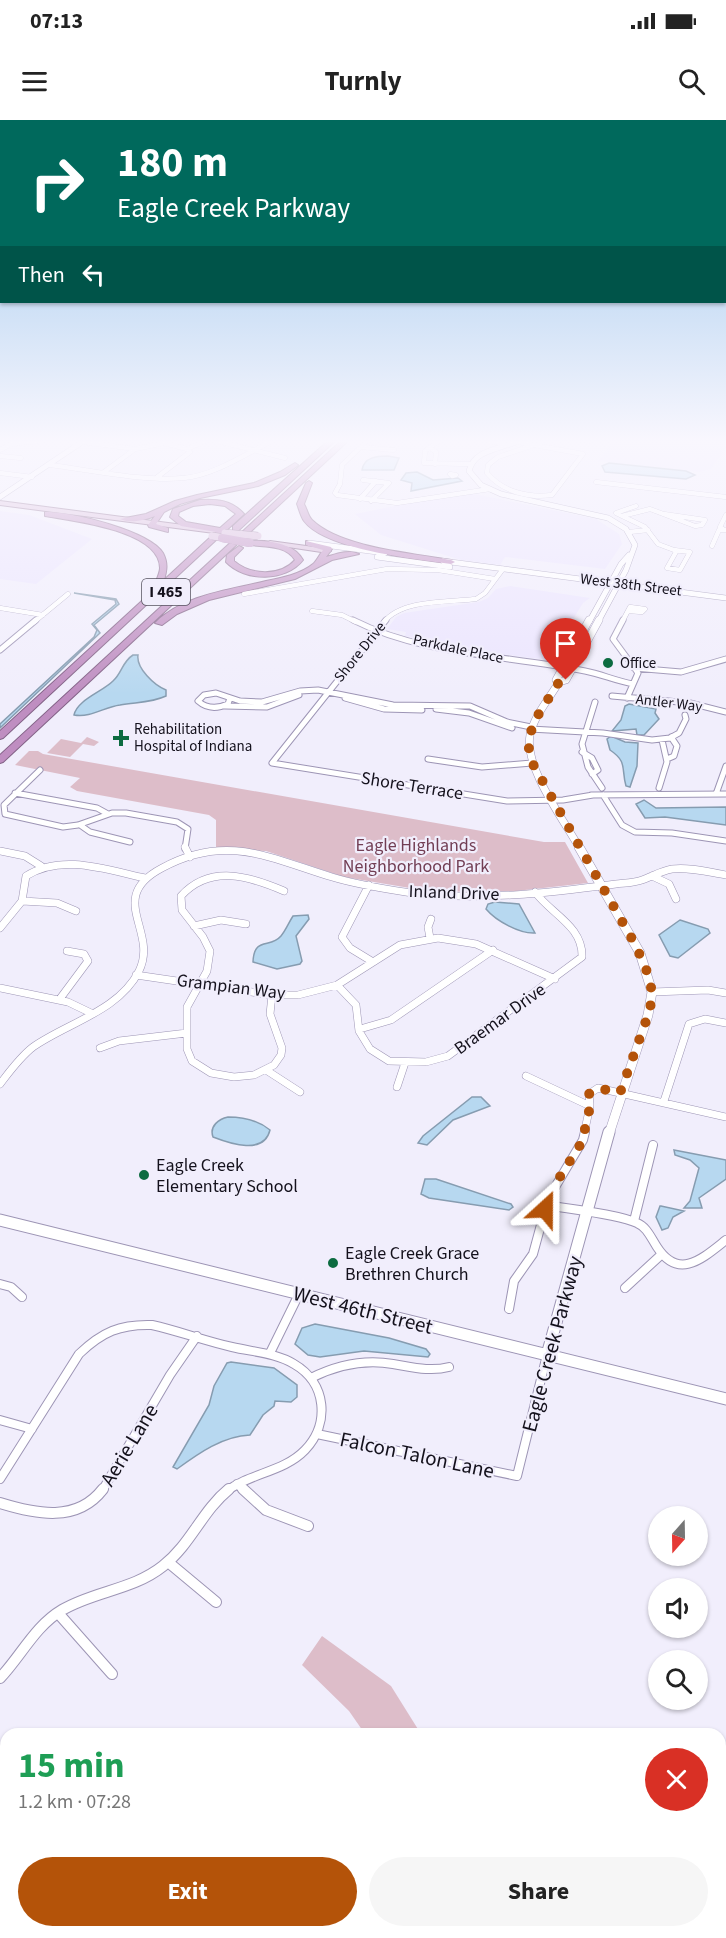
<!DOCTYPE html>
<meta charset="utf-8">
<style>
body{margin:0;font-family:"Source Sans 3",sans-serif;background:#f6f6f6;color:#222;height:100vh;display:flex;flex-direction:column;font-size:22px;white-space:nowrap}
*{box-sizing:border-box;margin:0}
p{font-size:20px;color:#767676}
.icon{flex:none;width:33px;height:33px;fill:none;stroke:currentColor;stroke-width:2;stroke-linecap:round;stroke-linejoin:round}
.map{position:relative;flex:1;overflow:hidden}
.sheet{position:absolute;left:0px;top:1608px;width:726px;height:210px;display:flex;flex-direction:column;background:#fff;border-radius:18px 18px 0 0;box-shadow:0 2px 4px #0004}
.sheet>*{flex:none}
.hud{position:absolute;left:0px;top:0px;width:726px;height:183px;box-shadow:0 2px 4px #0004;background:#00695c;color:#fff;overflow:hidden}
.needle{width:39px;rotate:200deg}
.tools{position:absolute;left:648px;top:1386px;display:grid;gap:12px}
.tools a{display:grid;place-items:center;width:60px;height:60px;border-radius:50%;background:#fff;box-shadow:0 2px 4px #0004;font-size:30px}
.pin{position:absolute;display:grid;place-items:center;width:51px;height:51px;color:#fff;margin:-62px -26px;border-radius:50% 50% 50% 0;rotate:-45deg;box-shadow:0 0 6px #0007}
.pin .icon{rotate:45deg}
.me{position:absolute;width:66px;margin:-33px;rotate:24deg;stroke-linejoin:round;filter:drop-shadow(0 0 4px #0008)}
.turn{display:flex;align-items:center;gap:21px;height:126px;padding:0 18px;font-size:27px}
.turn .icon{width:78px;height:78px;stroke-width:2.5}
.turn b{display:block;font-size:42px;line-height:51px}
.then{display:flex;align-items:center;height:57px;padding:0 18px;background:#0003;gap:12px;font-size:22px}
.round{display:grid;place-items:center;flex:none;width:63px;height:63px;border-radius:32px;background:#f6f6f6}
.overview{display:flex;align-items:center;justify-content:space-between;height:102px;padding:0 18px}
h1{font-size:36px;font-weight:700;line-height:45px;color:#1e9e55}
.action{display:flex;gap:12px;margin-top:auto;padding:12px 18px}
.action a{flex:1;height:69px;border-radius:36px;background:#b45309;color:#fff;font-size:24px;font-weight:700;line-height:69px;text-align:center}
.action a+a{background:#f6f6f6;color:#222}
.status{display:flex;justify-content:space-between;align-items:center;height:42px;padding:0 30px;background:#fff;direction:ltr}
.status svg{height:16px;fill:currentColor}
header{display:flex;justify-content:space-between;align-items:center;height:78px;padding:0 18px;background:#fff;font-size:27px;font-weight:700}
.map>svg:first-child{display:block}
.built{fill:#ebe5fe}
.green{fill:#ddbdc9}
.water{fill:#b7d8f0;stroke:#869cb0;stroke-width:1.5}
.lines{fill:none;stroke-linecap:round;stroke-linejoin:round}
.street-far4-casing{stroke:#9d95b5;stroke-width:5}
.street-far3-casing{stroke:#9d95b5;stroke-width:7}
.street-far2-casing{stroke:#9d95b5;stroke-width:8}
.street-far1-casing{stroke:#9d95b5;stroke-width:10}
.street-casing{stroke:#9d95b5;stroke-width:12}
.secondary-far4-casing{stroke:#9d95b5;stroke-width:6}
.secondary-far3-casing{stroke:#9d95b5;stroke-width:8}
.secondary-far2-casing{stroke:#9d95b5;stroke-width:10}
.secondary-far1-casing{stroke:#9d95b5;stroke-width:13}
.secondary-casing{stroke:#9d95b5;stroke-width:15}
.primary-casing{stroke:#836287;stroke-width:2}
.highway-casing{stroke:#836287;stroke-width:2}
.street-far4{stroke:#fff;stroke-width:4.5}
.street-far3{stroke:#fff;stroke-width:5}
.street-far2{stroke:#fff;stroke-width:7}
.street-far1{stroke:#fff;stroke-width:8}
.street{stroke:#fff;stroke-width:10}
.secondary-far4{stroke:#fff;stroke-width:5}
.secondary-far3{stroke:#fff;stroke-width:7}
.secondary-far2{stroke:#fff;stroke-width:9}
.secondary-far1{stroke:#fff;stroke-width:11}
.secondary{stroke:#fff;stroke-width:14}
.primary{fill:#d9bbda;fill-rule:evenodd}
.highway{fill:#bf8ec1;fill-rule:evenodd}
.primary-bridge-casing{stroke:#836287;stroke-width:8;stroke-linecap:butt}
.highway-bridge-casing{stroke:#836287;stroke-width:8;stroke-linecap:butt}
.primary-bridge{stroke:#d9bbda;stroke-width:7}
.highway-bridge{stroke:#bf8ec1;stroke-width:8}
.route{stroke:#b45309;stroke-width:10;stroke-dasharray:0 18}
.poi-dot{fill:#0c6b40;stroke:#f1eefc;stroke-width:2}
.labels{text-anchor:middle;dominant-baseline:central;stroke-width:4.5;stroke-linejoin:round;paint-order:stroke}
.far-street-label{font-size:15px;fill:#14111c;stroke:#f1eefc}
.far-poi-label{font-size:15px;fill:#14111c;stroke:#f1eefc;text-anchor:start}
.shield{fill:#f1eefc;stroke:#56535f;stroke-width:1.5}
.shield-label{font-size:16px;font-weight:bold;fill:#14111c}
.street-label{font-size:18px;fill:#14111c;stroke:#f1eefc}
.park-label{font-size:18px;fill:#723e54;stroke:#f1eefc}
.poi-label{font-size:18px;fill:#14111c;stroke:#f1eefc;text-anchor:start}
.near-street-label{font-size:21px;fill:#14111c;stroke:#f1eefc}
</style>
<div class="status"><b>07:13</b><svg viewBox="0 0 49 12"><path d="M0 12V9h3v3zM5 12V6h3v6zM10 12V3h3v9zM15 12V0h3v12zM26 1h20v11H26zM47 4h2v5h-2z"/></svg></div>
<header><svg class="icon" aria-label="menu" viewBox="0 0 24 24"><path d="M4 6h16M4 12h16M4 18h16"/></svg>Turnly<svg class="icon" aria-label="search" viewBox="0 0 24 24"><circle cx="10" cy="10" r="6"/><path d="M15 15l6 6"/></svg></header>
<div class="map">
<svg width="726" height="1818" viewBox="0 0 726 1818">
<rect width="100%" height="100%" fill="#f1eefc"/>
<path class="built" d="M 615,320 L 726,320 L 726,327 L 711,349 L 699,352 L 598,341 Z
M 465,372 L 596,399 L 619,414 L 622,424 L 605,449 L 505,437 L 500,445 L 461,440 L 381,415 L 355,394 Z
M 0,391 L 29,395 L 92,419 L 36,464 L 0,459 Z
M 510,466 L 590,478 L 583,483 L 548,540 L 447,527 L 431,520 L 405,516 L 406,512 L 387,509 L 396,497 L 404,493 L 479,482 L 488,478 L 496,469 Z"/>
<path class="green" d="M 87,617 L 99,622 L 94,626 L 83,624 L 70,637 L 47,633 L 61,619 L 81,623 Z
M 29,631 L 38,631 L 43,634 L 544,722 L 565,722 L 588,763 L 516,771 L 434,772 L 344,757 L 266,731 L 216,729 L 216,700 L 209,695 L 77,671 L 70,667 L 80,658 L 15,645 Z
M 322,1516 L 391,1566 L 421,1614 L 365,1614 L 349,1591 L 302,1545 Z"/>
<path class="water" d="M 388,336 L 399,338 L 394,350 L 362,350 C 364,337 377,336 388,336 Z
M 609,343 L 686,351 L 695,355 L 686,359 L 605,352 L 602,346 Z
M 417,352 L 433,360 L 458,358 L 462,361 L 411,371 L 412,363 L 401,360 L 406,353 Z
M 74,473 L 116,479 L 119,484 L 94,505 L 100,513 L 0,608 L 0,604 L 94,517 L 97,510 L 92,504 L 116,484 L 115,480 Z
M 133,535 L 138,535 C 136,548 154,565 166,570 L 166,576 C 151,583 136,582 120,585 C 104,587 91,598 74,595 C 77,580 102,572 113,561 C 122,553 122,542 133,535 Z
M 629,584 L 656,589 L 655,593 L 659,599 L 644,615 L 637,615 L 636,609 L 612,611 L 621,600 L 625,586 Z
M 611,616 L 625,622 L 638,623 L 637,646 L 630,667 L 626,666 C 621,649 628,642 610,630 L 607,619 Z
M 644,680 L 656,688 L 726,687 L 726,705 L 665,697 L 645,698 L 636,684 Z
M 495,782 L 519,784 L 535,813 C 520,814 496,801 486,789 L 488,784 Z
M 308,795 L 309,799 L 296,816 L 302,841 L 300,844 L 277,849 L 253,842 C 254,816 270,829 281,816 C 286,810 289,802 293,796 Z
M 680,800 L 708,809 L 710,813 L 678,838 L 670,836 L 659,815 Z
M 472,977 L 481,977 L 490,986 L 453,1000 L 427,1025 L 418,1023 L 423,1016 Z
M 228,997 C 243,997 259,1001 270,1010 C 264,1035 231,1024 213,1017 C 209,1006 219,999 228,997 Z
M 674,1030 L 726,1040 L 726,1059 L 699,1078 L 702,1088 L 684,1088 L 690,1081 L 699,1048 L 690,1040 L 675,1035 Z
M 425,1059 L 436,1059 L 511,1084 L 513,1087 L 509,1090 L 429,1078 L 421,1074 Z
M 660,1086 L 661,1086 L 684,1091 L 673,1097 L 668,1108 L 662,1110 L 656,1097 Z
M 315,1204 L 389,1218 L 426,1229 L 430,1234 L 428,1237 L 364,1231 L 320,1237 L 308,1235 L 295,1224 L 302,1208 Z
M 231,1242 L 274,1248 L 297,1265 L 297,1277 L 291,1282 L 275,1281 L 274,1286 L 263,1295 L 250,1315 C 223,1316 199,1333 177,1349 L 173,1347 L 209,1285 L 214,1266 L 227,1243 Z"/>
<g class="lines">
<g class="street-far4-casing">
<path id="street-far4" d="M 213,320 L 285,338
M 368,320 L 342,345 L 340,364 L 335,373 L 337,375 L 397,383 L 490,369
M 440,320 L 425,331 L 424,343 L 470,344
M 485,320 L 508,325
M 579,320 L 589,321
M 83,322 L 135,329 L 164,323 L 187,329 L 207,320
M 518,322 L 583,334 L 552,375 C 528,378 503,372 487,353 L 488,345 L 498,337 L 531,326
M 361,327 L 394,330
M 430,328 L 436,332 L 435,344
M 0,330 L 11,324 L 46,320
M 0,336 L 21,338
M 50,345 C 90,350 145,362 184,358 C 215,355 247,333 274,320
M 104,352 L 135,329
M 0,353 L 32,357
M 450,354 L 456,355 L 452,356 Z
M 156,358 L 190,332 L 187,329
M 363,360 L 389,363 L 371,381
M 596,362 L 726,377
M 360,379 L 376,361
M 636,386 L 616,393 L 645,407 L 658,424 L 674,430
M 622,396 L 650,389 L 695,406 L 702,405 L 705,400 L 664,394
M 723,409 L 720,407 L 726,395
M 629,412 L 648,410
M 712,426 L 719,410 L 726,410
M 674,430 L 690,432 L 680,450 L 667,448 L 676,432 Z
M 244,474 L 387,449 L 438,450 L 495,459
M 0,488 L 43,495
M 312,491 L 342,495 L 356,502
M 34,502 L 68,474
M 384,502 C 402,479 450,482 476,479 L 485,473 L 503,449
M 622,502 L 630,487 L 645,489 L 642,492 L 628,491"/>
</g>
<g class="street-far3-casing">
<path id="street-far3" d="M 353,500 C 424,536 508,535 585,551 C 601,554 616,561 633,564
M 386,500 L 272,643 L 507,681 L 563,680 L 593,675
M 623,500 L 613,519 L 638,553 L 627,578
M 0,530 L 36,500
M 634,548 L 681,552 L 726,539
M 612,576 L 690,583 L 726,592
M 230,578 L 228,584 C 217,589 207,589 198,581 L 204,575 L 216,573 L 240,581 L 262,582 L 300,571 L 318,570 L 393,585 L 470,586 L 507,602 L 531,607
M 345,578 L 384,589 L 422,590
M 595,582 L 582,624 L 588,647 L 602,668
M 225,586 L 267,587 L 299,575
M 436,589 L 469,593 L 512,608
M 530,609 L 603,613 L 652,620 L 670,618 L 679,613 L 686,599 L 685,595
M 582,632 L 592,638 L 598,650 L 592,654
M 428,639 L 482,647 L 532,643
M 667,639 L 674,636 L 677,626 L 671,617
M 40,650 L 4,685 L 5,694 L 63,707 L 78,705 L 112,693 L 126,693 L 177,702 L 188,709 L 185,729
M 659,668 L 667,642 L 662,620
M 15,673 L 97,688 L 108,694
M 716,674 L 726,646
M 591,675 L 726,674
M 603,675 L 622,705 L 635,712 L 672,713 L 726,721
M 80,705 L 90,712 L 130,722"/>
</g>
<g class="street-far2-casing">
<path id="street-far2" d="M 185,727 L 190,737
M 0,731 L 25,736 L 41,746
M 652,756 L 669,764 L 676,779
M 369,765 L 342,817 L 350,828 L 373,842
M 22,781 L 57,783 L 76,791
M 194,806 L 221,800 L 246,804
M 0,808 L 22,781 L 26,756 C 62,733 107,750 145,758
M 430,818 L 428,807 L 431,799
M 136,855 L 272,875 L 298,875 L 337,865 L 400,825 L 438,818 L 476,824 L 555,859
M 337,865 L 356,885 L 359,911 L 370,929 L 389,941 L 426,942 L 448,936 L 582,837 C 583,806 551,794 535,772
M 0,868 L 68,882 L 91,893
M 652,872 L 708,870 L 726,873
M 272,875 L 270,894 L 282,928 L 281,935 L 274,945 L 254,955 L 234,957 L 211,953 L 192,941 L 187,929 L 187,887 L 207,851 L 210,831 L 203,817 L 182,790 L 181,776 C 210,744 249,756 284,771
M 59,880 L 88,841 L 84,834 L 67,831
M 360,909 L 391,900 L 493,830
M 100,928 L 119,921 L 187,913
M 266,950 L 300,972
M 526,956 L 590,986 L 584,1014
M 0,964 C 10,951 20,937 33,927 C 67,903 119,891 139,851 C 159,811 105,778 162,748 C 226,713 270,738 332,757 C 358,765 385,769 412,773 C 479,781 549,773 616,764 C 624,763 634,763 642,760 C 653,756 661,751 672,749 C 690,747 708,752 726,755
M 397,967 L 405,943
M 664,981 L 689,904 L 705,899 L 726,903
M 590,984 L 589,974 L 598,968 L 726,997"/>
</g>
<g class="street-far1-casing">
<path id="street-far1" d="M 546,1085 C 569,1089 618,1094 637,1103 C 647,1107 651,1118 657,1127 C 679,1161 703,1138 726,1120
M 634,1101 L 653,1025
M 0,1164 L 11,1167 L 22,1177
M 625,1168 L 662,1134
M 509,1189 L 514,1161 L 533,1134 L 548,1079 L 583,1020 L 585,1012
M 270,1233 L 299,1174
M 311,1258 C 337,1245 364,1239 393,1244 C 412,1247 430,1252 449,1247
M 0,1300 L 32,1309
M 317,1314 L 517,1356 L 547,1235
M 0,1359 L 79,1234 C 102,1212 120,1204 152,1205 C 179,1211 205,1221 232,1227 C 253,1232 276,1233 294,1244 C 327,1263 330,1304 305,1330 C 284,1352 250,1353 227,1371
M 237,1364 L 245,1371
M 102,1371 L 170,1255 L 197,1216"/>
</g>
<g class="street-casing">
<path id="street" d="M 243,1369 L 266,1390 L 308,1406
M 0,1383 C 36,1394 77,1403 103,1369
M 168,1442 L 216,1482
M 58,1493 L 112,1554
M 0,1558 C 21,1536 35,1506 62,1490 C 94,1471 133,1470 163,1446 C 191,1424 202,1391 229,1369"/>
</g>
<g class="secondary-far4-casing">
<path id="secondary-far4" d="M 507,325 C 492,330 473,333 469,351 L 481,365 L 501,374 L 608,398 L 626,409 L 635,425 L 626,450 L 598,502
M 508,325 L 523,320
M 0,377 L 85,320
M 309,423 L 385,433
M 377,437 L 450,447
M 443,441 L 726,478
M 589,502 L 621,444 L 629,435"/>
</g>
<g class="secondary-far3-casing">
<path id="secondary-far3" d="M 559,562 L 556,560 L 589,500
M 580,729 C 564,700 524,648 530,615 C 534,596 549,579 559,562 L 566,560 L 599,500"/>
</g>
<g class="secondary-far2-casing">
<path id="secondary-far2" d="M 579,727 L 640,833 L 652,872 L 648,895 L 609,1014"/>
</g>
<g class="secondary-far1-casing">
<path id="secondary-far1" d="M 0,1100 L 726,1279
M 547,1235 L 609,1012"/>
</g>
<g class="secondary-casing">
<path id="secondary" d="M 720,1779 L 726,1746
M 713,1818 L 714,1812"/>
</g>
<g class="primary-casing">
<path id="primary" d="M 0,381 L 214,409 L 217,411 L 214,413 L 0,385 Z
M 270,421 L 328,429 L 331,431 L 328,433 L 268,424 L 267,423 Z"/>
</g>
<g class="highway-casing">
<path id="highway" d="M 329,320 L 336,320 L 239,410 L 233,410 L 233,406 Z
M 342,320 L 349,320 L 3,642 L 0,643 L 0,635 Z
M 295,343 L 298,345 L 297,346 L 285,355 L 258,366 L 200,378 L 180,384 L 164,392 L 156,404 L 168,408 L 168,412 L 149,407 L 148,405 L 155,396 C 145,400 131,404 120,399 L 146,394 L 175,381 L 197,375 L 254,363 L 280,352 Z
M 309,361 L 312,363 L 304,384 C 307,389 308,396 312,400 C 341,428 412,433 451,440 L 455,442 L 451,444 C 416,439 326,430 304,401 C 301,397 299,389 297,384 L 306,363 Z
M 200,380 C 217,379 232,380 244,394 L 3,618 L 0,619 L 0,611 L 156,468 L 154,466 C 156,461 160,453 160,448 C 160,410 72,401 45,396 L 45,392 C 70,391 150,411 163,433 C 168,443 167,450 164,460 L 216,412 L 181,406 L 170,397 L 173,389 ZM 210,384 L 225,386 L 236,394 L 220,408 L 186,402 L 178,396 L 179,392 L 193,386 Z
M 247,421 C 266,420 293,422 303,440 C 286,462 245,462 226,442 L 227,435 L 239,426 L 243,428 L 234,437 L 234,441 C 250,455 280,457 295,440 C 286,425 265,427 250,425 L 246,423 Z
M 306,421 L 331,427 L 332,429 L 326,437 C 336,434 349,429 359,434 L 332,440 L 295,459 L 209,480 L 177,494 L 162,505 L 155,503 C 183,475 229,470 266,461 C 281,458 301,454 313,444 C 316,442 320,434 323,430 L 306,425 Z"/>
</g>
<use href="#street-far4" class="street-far4"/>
<use href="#street-far3" class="street-far3"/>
<use href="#street-far2" class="street-far2"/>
<use href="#street-far1" class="street-far1"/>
<use href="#street" class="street"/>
<use href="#secondary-far4" class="secondary-far4"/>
<use href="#secondary-far3" class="secondary-far3"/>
<use href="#secondary-far2" class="secondary-far2"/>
<use href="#secondary-far1" class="secondary-far1"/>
<use href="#secondary" class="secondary"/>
<use href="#primary" class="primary"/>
<use href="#highway" class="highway"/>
<g class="primary-bridge-casing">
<path id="primary-bridge" d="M 225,413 L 258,416
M 212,416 L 232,419"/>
</g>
<g class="highway-bridge-casing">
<path id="highway-bridge" d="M 222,418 L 250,423"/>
</g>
<use href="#primary-bridge" class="primary-bridge"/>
<use href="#highway-bridge" class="highway-bridge"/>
</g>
<linearGradient id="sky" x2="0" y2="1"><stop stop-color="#94c2eb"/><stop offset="0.56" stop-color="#f9f7fe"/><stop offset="1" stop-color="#f9f7fe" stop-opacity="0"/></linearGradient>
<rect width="726" height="574" fill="url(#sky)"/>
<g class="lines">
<path class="route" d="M 545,1089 L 556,1063 L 582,1022 L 590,987 L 589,974 L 598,968 L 620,973 L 650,890 L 652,872 L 648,854 L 636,826 L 530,639 C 524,606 544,588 559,562 L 566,560"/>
</g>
<g class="poi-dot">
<circle cx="608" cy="543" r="6"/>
<path d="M118 609h6v6h6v6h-6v6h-6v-6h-6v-6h6z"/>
<circle cx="144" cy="1055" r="6"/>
<circle cx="333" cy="1143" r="6"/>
</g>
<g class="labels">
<g class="far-street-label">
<text transform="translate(631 465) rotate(7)">West 38th Street</text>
<text transform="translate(458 529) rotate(12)">Parkdale Place</text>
<text transform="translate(360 532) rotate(-51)">Shore Drive</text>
<text transform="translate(669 583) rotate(7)">Antler Way</text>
</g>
<g class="far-poi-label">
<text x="620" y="543">Office</text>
<text x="134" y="609">Rehabilitation<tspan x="134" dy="17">Hospital of Indiana</tspan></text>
</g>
<rect class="shield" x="142" y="459" width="48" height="26" rx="4.5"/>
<g class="shield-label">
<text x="166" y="472">I 465</text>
</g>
<g class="street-label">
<text transform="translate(412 666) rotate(9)">Shore Terrace</text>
<text transform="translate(454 773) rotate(2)">Inland Drive</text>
<text transform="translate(231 867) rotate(7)">Grampian Way</text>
<text transform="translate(500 899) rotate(-36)">Braemar Drive</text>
</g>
<g class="park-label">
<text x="416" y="725">Eagle Highlands<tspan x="416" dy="21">Neighborhood Park</tspan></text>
</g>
<g class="poi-label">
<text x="156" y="1045">Eagle Creek<tspan x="156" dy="21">Elementary School</tspan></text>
<text x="345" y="1133">Eagle Creek Grace<tspan x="345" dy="21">Brethren Church</tspan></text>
</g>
<g class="near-street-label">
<text transform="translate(363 1190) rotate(14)">West 46th Street</text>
<text transform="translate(552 1224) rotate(-75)">Eagle Creek Parkway</text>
<text transform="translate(129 1325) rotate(-59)">Aerie Lane</text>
<text transform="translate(417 1335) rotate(12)">Falcon Talon Lane</text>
</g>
</g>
</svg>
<div class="tools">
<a><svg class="needle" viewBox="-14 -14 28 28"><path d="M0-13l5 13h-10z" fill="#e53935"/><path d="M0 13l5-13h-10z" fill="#767676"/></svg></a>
<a><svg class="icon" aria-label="sound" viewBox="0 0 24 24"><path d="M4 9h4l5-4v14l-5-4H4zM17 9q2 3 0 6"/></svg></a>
<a><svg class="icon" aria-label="search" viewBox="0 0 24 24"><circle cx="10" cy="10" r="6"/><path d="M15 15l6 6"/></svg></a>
</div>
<div class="pin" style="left:566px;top:560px;background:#d93025"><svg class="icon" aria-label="arrive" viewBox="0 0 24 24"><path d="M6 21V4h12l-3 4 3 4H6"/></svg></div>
<svg class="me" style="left:545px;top:1089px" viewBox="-20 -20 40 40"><path d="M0-17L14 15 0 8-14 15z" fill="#b45309" stroke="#fff" stroke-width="4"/></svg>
<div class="hud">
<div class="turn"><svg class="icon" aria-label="right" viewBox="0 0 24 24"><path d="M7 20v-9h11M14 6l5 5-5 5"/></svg><div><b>180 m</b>Eagle Creek Parkway</div></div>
<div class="then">Then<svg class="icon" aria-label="left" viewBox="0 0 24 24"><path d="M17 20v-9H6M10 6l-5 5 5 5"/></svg></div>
</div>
<section class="sheet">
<div class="overview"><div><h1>15 min</h1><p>1.2 km · 07:28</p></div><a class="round" style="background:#d93025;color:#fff"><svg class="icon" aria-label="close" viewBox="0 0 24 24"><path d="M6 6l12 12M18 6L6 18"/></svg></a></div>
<div class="action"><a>Exit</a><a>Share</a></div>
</section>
</div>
